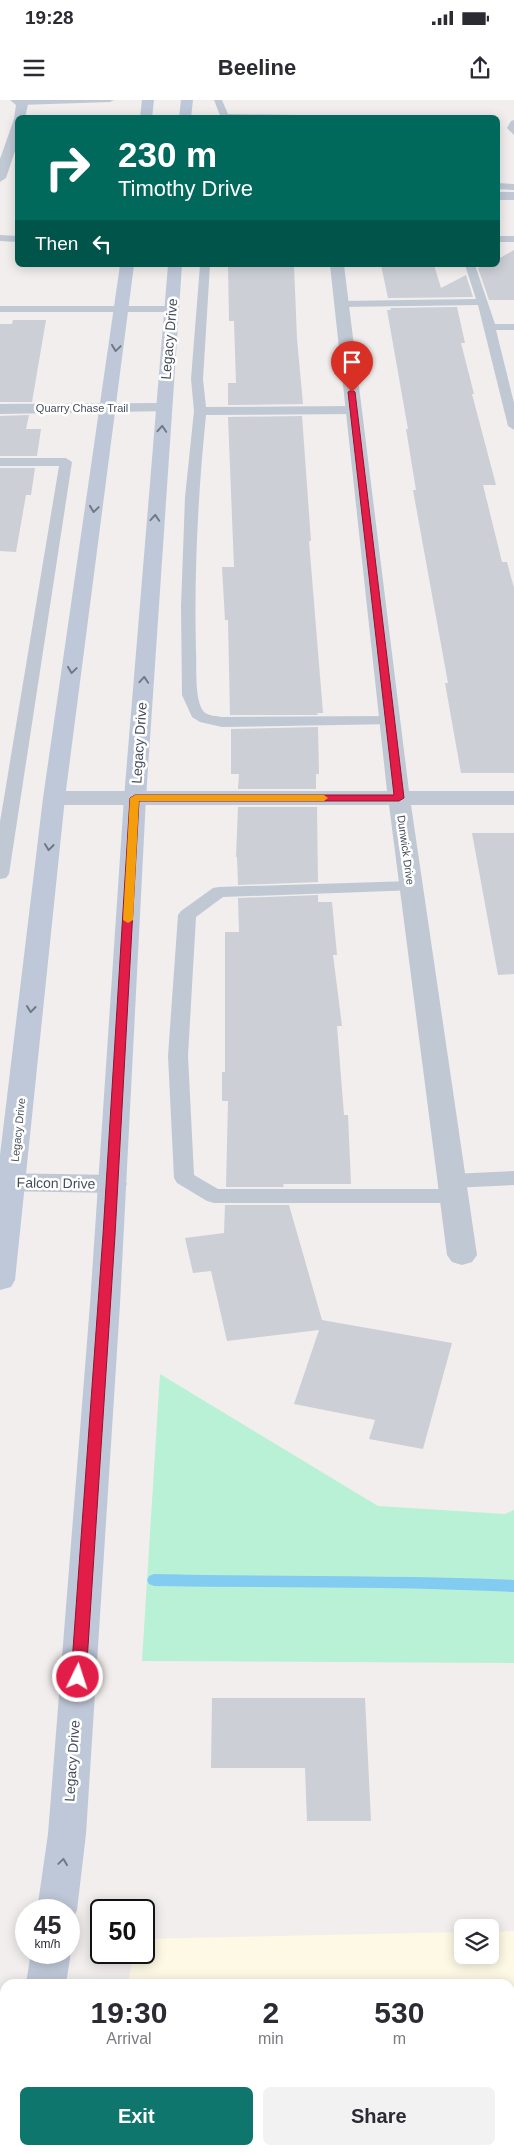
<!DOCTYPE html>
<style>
body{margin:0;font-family:Arial,sans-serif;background:#f2f2f3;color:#2b2b33;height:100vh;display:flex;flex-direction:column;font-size:19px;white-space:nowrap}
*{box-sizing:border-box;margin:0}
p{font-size:16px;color:#7c7c81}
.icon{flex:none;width:28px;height:28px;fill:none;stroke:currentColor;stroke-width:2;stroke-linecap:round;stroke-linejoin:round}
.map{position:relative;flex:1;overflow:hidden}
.drawer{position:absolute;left:0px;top:1879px;width:515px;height:176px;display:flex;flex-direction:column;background:#fff;border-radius:15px 15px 0 0;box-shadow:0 2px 12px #0003}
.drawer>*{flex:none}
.guide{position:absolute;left:15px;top:15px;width:485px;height:152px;border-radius:8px;box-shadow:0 2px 12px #0003;background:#00695c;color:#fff;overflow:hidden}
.buttons{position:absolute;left:454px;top:1819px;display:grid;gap:10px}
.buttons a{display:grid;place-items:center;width:45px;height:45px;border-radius:8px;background:#fff;box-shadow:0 2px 12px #0003;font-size:25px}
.speed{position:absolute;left:15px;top:1799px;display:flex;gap:10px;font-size:25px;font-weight:700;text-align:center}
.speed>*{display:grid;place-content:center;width:65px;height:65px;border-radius:50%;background:#fff;box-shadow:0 2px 12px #0003;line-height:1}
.speed small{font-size:12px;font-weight:400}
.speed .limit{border:2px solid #111;border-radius:8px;background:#fff;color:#111}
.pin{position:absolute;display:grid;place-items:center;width:42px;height:42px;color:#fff;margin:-51px -21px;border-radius:50% 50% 50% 0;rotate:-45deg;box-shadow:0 0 5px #0007}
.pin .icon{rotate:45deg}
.me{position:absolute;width:55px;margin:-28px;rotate:4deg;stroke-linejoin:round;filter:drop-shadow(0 0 4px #0008)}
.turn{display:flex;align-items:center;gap:18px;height:105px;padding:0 20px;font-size:22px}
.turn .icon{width:65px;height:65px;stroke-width:2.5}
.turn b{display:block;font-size:35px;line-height:42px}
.then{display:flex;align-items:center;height:48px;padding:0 20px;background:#0003;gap:10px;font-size:19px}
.eta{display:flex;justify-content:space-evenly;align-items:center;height:85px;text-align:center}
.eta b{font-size:30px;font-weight:700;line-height:35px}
.primary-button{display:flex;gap:10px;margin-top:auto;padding:10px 20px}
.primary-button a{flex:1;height:58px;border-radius:8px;background:#0f766e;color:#fff;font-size:20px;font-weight:700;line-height:58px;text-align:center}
.primary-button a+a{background:#f2f2f3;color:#2b2b33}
.status{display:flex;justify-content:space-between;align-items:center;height:35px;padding:0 25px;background:#fff;direction:ltr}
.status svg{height:14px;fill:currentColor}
header{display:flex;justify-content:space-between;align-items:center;height:65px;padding:0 20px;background:#fff;font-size:22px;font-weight:700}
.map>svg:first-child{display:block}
.commercial{fill:#fdf9e5}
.green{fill:#b9f1d6}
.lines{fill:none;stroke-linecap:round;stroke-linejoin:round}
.stream{fill:#83ccf1;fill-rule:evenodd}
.building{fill:#cccfd6}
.service{fill:#c0c8d4;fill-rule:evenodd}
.minor{fill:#c0c8d4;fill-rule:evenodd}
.tertiary{fill:#c0c8d4;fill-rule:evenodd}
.secondary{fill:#bfc8d8;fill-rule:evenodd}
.oneway{stroke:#707987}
.route{fill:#e11d48;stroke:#92132f}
.slow{fill:#f59e0b}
.labels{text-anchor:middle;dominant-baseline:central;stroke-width:5;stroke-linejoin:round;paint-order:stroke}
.far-street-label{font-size:11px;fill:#454e5c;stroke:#fff}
.street-label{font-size:14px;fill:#454e5c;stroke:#fff}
</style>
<div class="status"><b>19:28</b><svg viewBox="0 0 49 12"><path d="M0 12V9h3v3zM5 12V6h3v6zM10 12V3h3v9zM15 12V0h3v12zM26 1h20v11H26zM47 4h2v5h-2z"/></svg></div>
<header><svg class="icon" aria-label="menu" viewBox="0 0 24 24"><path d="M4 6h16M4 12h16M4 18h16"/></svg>Beeline<svg class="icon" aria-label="share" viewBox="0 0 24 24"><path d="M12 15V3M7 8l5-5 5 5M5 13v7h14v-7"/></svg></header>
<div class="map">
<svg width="514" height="2054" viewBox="0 0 514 2054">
<rect width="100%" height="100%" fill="#f1eeed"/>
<path class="commercial" d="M 514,1831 L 514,2054 L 100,2054 L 101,2050 L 510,2050 L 510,1884 L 128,1884 L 134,1853 L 144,1852 L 144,1839 L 462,1832 L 462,1855 L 490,1855 L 490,1832 Z"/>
<path class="green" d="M 160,1274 L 378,1406 L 505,1414 L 514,1410 L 514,1563 L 142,1561 Z"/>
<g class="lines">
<path class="stream" d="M 154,1474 C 274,1477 394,1475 514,1480 L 514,1492 C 394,1486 274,1488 154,1486 L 149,1484 L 147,1480 L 149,1476 Z"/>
</g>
<path class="building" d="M 514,150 L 514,200 L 489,200 L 478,168 L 485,165 L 498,165 L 498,159 Z
M 228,165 L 294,165 L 297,239 L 303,304 L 228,305 L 228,283 L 236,283 L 234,221 L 229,221 Z
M 381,165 L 434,165 L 441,188 L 466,175 L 473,197 L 388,198 Z
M 457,207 L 465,243 L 461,243 L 474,294 L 472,294 L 496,385 L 483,385 L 502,462 L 507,462 L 514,488 L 514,673 L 461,673 L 445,583 L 448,583 L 413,390 L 416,390 L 406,329 L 408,329 L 387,210 L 391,210 L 390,208 Z
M 13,220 L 46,220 L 32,302 L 0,302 L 0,224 L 12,224 Z
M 29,315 L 26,329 L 41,329 L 37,356 L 0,356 L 0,316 Z
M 302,316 L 311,441 L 309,441 L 323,613 L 317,613 L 318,615 L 230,615 L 228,520 L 225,520 L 222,467 L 234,467 L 228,317 Z
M 0,368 L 35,368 L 31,395 L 26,395 L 16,452 L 0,451 Z
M 318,627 L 319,674 L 316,674 L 316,689 L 238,689 L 239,674 L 231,674 L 231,629 Z
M 238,707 L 317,707 L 318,782 L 238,785 L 237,757 L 236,757 Z
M 472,733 L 514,733 L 514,874 L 498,875 Z
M 318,795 L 318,802 L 332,802 L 337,855 L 333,855 L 342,926 L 337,926 L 344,1015 L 348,1015 L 351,1084 L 283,1084 L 284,1087 L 226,1087 L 228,1001 L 222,1001 L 222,972 L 225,972 L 225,832 L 239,832 L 238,798 Z
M 225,1105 L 289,1105 L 322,1220 L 452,1243 L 423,1349 L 369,1339 L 375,1320 L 294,1304 L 319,1230 L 227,1241 L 211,1171 L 193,1173 L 185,1138 L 224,1133 Z
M 212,1598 L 365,1598 L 371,1721 L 307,1721 L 305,1668 L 211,1668 Z"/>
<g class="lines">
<path class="service" d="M 17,0 L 114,0 L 110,2 L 20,5 L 17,4 Z
M 214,0 L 222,0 L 228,14 L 300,15 L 304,18 L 221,18 Z
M 514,20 L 514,35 L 507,28 L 511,21 Z
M 498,83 L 514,84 L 514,90 L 498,89 Z
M 0,135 L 18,136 L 18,142 L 0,141 Z
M 498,136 L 514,136 L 514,142 L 498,142 Z
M 200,165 L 210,165 L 203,279 L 206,307 L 354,306 L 360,310 L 354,314 L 206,315 C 198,394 194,472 196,552 C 197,567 194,600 204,612 C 208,616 217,616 222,617 L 390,616 L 395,618 L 398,621 L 395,624 L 222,627 L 200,622 L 192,617 L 182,595 L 181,507 L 185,397 L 194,311 L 191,279 Z
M 465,165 L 475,165 L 495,224 L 514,224 L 514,230 L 496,230 L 514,303 L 514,330 L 508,326 L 478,205 L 341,207 L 336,204 L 341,201 L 476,199 Z
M 0,206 L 172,206 L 177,209 L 172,212 L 0,212 Z
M 0,358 L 66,358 L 72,362 L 9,774 L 6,778 L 0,779 L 0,722 L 59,366 L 0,366 Z
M 411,781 L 417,782 L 420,786 L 417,790 L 223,797 L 196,817 L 188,956 L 194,1075 L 218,1089 L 454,1089 L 461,1091 L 464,1096 L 461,1101 L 454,1103 L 214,1103 L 207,1101 L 177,1083 L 174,1078 L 168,956 L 178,815 L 181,811 L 213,788 L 219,787 Z
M 514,1071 L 514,1085 L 452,1088 L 445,1086 L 442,1081 L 445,1076 L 452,1074 Z
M 151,2050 L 183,2050 L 183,2054 L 151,2054 Z"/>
<path class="minor" d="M 10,0 L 24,0 L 28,4 L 25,18 L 18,18 L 18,42 L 6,78 L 0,82 L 0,59 L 14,19 L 16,5 Z
M 330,165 L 344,165 L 409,691 L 514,691 L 514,705 L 411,705 L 477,1155 L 472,1162 L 462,1165 L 452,1162 L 447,1155 L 389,705 L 54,705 L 46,703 L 43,698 L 46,693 L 54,691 L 387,691 Z
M 0,1073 L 113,1075 L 123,1077 L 127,1084 L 123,1091 L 113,1093 L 0,1091 Z"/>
<path class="tertiary" d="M 498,92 L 514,92 L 514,100 L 498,100 Z
M 163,303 L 169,305 L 171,308 L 169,311 L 0,314 L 0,304 Z"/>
<path class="secondary" d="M 142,0 L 154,0 L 152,18 L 140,18 Z
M 181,0 L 193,0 L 191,18 L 179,18 Z
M 120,165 L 134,165 L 65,698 L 15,1180 L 11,1187 L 0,1190 L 0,1055 L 43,698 Z
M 168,165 L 182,165 L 146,698 L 120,1204 L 86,1734 L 77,1810 L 71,1823 L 69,1824 L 69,1810 L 37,1810 L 48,1734 L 90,1204 L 124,698 Z
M 69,1847 L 71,1852 L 66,1884 L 26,1884 L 31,1852 L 69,1852 Z
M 5,2033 L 5,2050 L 39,2050 L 38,2054 L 0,2054 L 0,2039 Z"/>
</g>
<defs><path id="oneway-chevron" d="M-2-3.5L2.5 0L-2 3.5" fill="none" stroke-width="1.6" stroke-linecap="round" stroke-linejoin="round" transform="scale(1.25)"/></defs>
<g class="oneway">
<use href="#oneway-chevron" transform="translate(116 248) rotate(98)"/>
<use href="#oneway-chevron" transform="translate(162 329) rotate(-86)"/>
<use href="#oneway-chevron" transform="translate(94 409) rotate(98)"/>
<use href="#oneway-chevron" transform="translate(155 418) rotate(-86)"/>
<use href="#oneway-chevron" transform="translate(72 570) rotate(98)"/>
<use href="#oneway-chevron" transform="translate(144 580) rotate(-86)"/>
<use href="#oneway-chevron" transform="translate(49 747) rotate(96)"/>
<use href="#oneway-chevron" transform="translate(31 909) rotate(96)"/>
<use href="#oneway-chevron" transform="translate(63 1762) rotate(-82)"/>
</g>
<path class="route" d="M 352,290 L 355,292 L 404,698 L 399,701 L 139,701 L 115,1135 L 86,1577 L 84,1581 L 78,1583 L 73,1581 L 71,1577 L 103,1135 L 130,698 L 135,695 L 394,695 L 348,292 Z"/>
<path class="slow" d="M 135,695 L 324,695 L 328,698 L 324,701 L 139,701 L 133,820 L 128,823 L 123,820 L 130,698 Z"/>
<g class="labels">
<g class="far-street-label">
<text x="82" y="308">Quarry Chase Trail</text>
<text transform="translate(406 750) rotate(82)">Dunwick Drive</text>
<text transform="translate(18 1030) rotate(-84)">Legacy Drive</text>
</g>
<g class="street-label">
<text transform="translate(169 239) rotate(-85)">Legacy Drive</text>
<text transform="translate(139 643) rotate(-86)">Legacy Drive</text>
<text transform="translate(56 1083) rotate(1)">Falcon Drive</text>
<text transform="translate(72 1661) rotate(-86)">Legacy Drive</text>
</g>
</g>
</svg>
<div class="buttons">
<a><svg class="icon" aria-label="layers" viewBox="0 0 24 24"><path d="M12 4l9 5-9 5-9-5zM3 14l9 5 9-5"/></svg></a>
</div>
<div class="speed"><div>45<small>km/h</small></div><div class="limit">50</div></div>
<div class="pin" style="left:352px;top:292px;background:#d93025"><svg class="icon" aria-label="arrive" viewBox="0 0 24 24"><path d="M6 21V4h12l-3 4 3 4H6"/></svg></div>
<svg class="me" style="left:78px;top:1577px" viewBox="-20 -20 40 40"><circle r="17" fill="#e11d48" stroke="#fff" stroke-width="3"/><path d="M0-11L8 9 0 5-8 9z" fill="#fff"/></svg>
<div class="guide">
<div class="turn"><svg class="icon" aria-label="right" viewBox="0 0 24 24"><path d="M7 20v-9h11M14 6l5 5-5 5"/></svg><div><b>230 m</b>Timothy Drive</div></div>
<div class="then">Then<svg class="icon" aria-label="left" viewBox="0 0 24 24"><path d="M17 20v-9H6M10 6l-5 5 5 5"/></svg></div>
</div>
<section class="drawer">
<div class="eta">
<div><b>19:30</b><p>Arrival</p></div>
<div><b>2</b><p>min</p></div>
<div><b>530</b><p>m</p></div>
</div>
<div class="primary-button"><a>Exit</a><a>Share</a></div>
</section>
</div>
